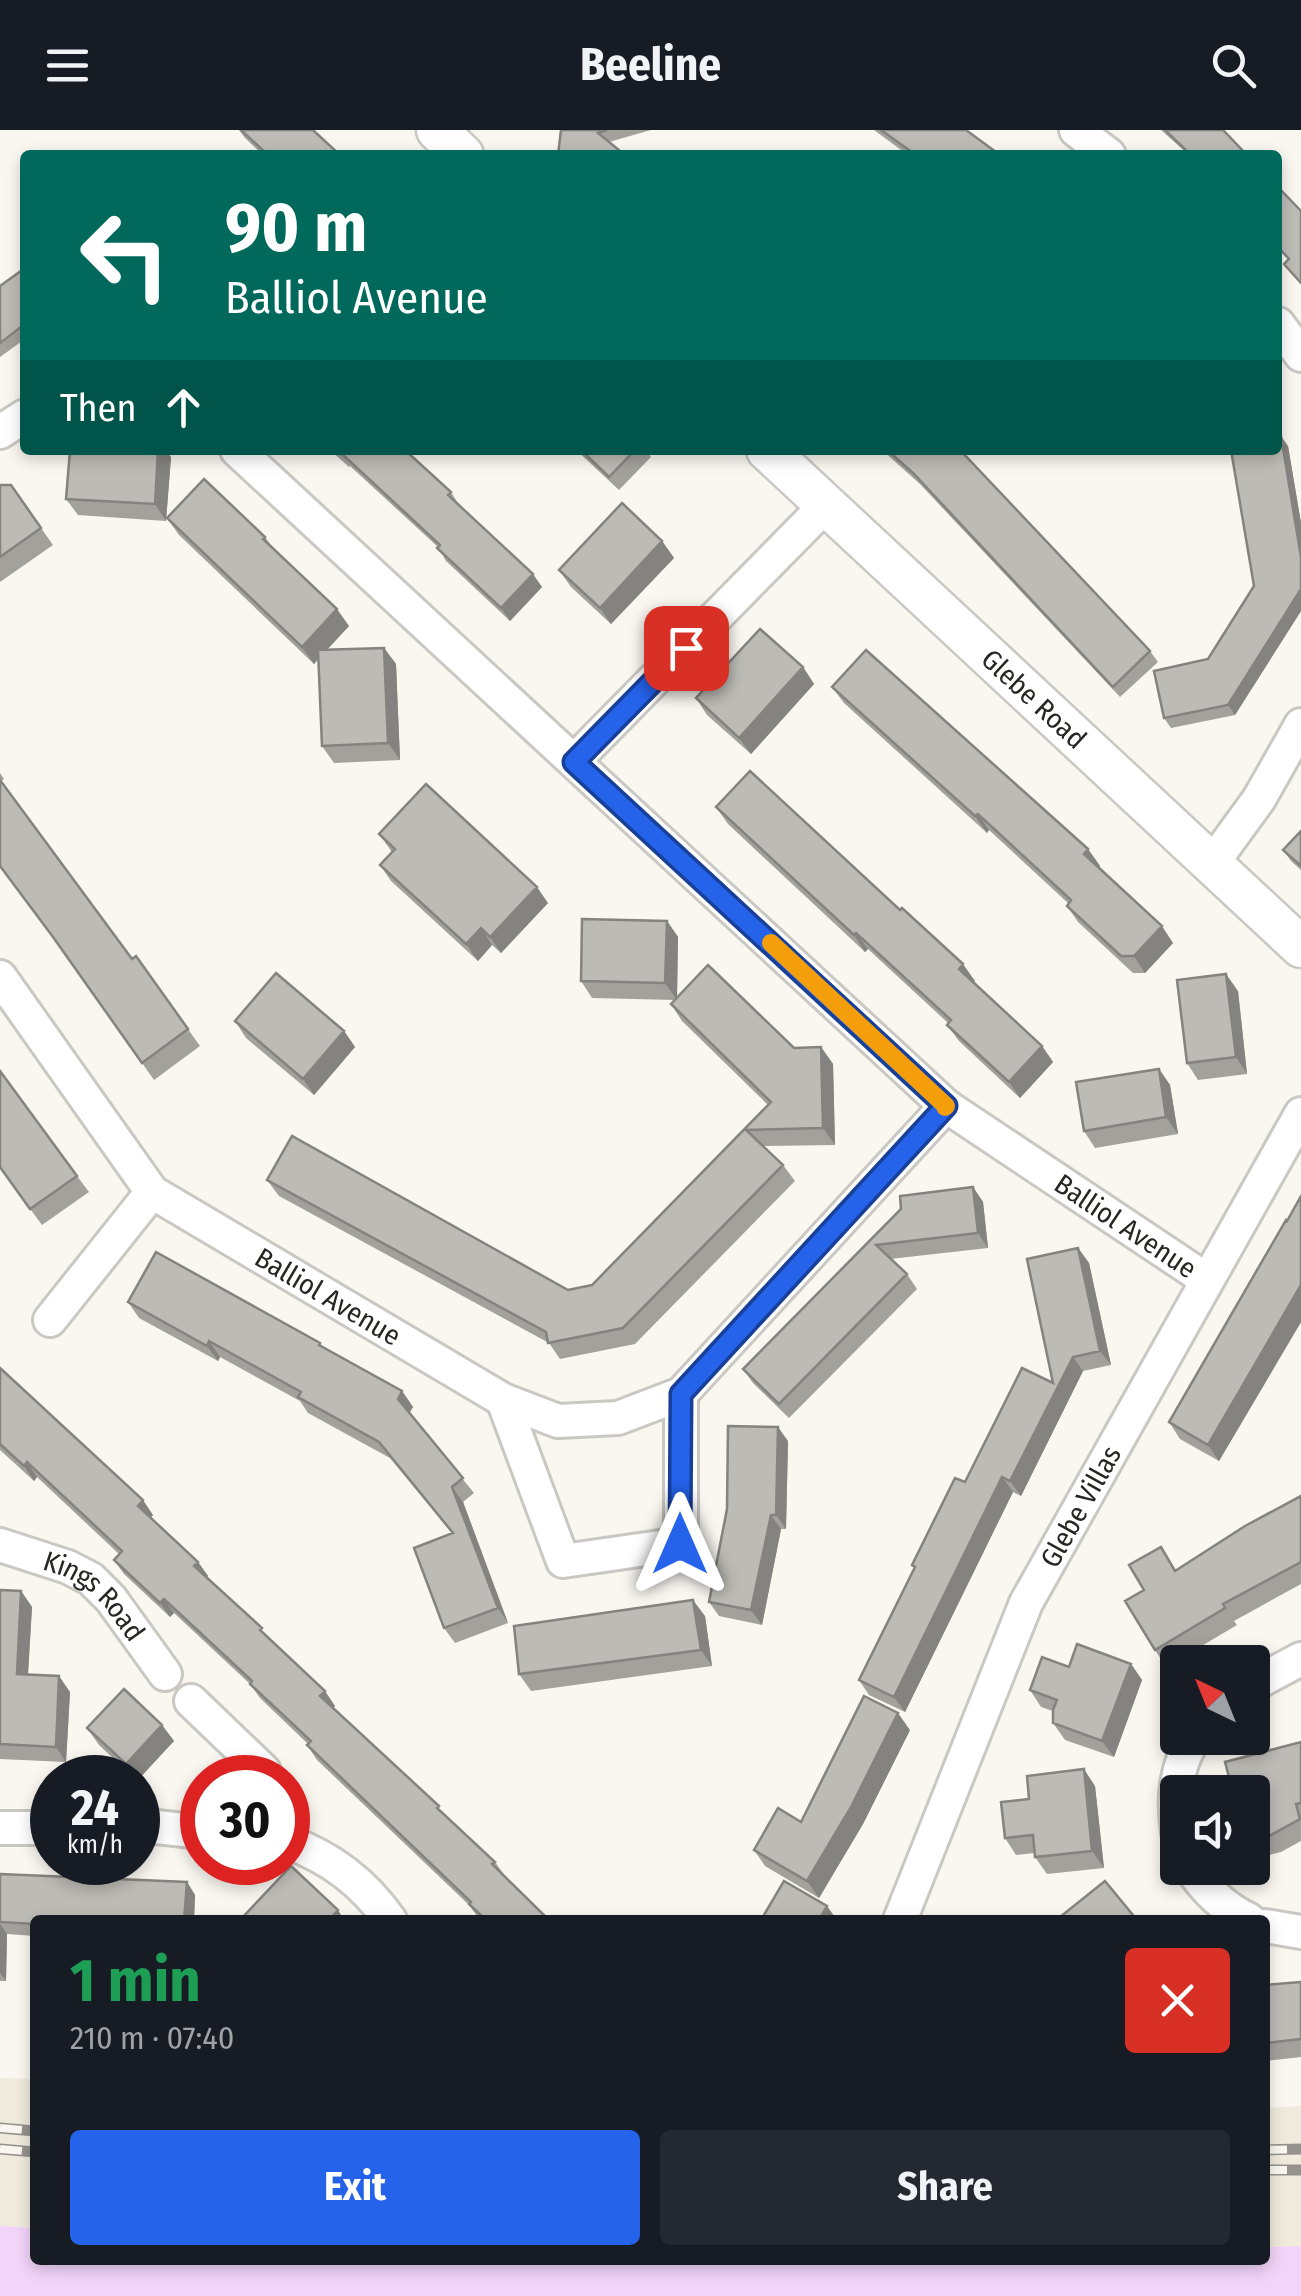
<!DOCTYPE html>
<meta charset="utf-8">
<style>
body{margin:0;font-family:"Fira Sans Condensed",sans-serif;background:#242831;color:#f1f3f6;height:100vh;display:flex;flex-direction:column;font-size:38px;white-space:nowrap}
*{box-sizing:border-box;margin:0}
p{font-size:32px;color:#9ea1a6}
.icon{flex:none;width:55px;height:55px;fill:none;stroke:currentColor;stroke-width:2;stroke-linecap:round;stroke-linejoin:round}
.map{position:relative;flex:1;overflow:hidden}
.drawer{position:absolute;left:30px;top:1785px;width:1240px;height:350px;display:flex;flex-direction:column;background:#171b24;border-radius:10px;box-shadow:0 5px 15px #0003}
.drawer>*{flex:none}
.hud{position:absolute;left:20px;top:20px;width:1262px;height:305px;border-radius:10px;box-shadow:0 5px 15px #0003;background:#00695c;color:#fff;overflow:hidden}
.needle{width:65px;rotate:317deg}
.fabs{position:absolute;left:1160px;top:1515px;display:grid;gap:20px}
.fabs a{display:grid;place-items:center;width:110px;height:110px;border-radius:10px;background:#171b24;box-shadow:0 5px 15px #0003;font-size:50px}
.speed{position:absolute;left:30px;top:1625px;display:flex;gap:20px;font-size:50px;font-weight:700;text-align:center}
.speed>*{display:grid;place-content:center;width:130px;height:130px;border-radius:50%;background:#171b24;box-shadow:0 5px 15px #0003;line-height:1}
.speed small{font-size:25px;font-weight:400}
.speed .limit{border:15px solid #d22;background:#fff;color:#111}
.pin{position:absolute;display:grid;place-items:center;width:85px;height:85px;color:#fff;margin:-42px;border-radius:20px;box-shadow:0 5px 15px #0006}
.me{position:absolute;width:110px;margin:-55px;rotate:0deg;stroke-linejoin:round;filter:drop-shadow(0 0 8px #0008)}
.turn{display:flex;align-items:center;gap:35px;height:210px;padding:0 40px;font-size:45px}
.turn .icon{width:130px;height:130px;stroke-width:2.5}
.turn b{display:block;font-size:70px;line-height:85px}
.then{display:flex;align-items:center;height:95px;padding:0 40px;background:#0003;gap:20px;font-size:38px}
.round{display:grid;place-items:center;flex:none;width:105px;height:105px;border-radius:10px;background:#242831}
.headline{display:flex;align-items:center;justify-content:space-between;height:170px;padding:0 40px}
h1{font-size:60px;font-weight:700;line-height:75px;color:#1e9e55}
.cta{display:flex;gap:20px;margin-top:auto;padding:20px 40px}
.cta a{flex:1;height:115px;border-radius:10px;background:#2563eb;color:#fff;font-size:40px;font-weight:700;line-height:115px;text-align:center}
.cta a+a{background:#242831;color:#f1f3f6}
header{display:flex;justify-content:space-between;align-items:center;height:130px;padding:0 40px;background:#171b24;font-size:45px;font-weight:700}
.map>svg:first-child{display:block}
.built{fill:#f0eadd}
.green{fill:#f2d4f9}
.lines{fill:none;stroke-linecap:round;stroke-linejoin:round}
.minor-casing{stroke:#cac8c2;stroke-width:38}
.tertiary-casing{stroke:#cac8c2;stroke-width:45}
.minor{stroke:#fff;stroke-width:32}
.tertiary{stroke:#fff;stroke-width:40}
.rail-casing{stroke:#95928e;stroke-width:11}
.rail{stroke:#faf7f1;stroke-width:8;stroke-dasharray:22;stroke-linecap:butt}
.wall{fill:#a3a19c}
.shaded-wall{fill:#84837f}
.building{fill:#bdbbb5;stroke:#84837f;stroke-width:2.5}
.route-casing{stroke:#184099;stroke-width:25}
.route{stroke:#2563eb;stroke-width:18}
.slow{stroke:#f59e0b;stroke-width:18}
.labels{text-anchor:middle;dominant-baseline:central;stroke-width:8;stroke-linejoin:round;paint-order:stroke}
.street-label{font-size:28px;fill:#272624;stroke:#faf7f1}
</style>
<header><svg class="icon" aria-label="menu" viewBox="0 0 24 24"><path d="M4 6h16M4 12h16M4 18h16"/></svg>Beeline<svg class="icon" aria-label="search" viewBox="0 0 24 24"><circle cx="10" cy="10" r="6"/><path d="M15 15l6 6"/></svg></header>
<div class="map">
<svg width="1301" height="2166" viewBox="0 0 1301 2166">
<rect width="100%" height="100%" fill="#faf7f1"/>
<path class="built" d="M 0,1948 L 35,1949 L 35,2098 L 0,2096 Z
M 1301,1976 L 1301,2116 L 1265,2117 L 1265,1978 Z"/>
<path class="green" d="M 0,2096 L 35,2098 L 35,2130 L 1265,2130 L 1265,2117 L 1301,2116 L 1301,2166 L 0,2166 Z"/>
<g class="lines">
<g class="minor-casing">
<g id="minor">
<path d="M 1076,0 L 1109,25"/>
<path d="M 1278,194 L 1301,225"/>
<path d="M 0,302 L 25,286"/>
<path id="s1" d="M 237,320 L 946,976 L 1207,1150"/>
<path d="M 574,631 L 825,376"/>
<path d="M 1211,735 L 1259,669 L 1301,595"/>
<path id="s2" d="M 0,847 L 152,1062 L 503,1270 L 558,1291 L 618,1288 L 681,1264 L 946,976"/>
<path d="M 50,1190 L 152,1062"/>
<path d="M 503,1270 L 563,1431 L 681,1414 L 681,1264"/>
<path id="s3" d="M 0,1415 L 68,1437 L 91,1449 L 111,1469 L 165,1544"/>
<path d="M 1252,1555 L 1301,1529"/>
<path d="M 191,1571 L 264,1641 L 266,1648"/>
<path d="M 138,1695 L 202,1702"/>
<path d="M 0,1698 L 52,1698"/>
<path d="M 1178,1703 C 1173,1669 1175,1638 1194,1608"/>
<path d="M 288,1712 C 331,1728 363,1752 390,1790"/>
<path d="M 1191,1738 C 1206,1761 1224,1778 1249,1790"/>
<path id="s4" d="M 900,1790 L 1026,1473 L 1301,984"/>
<path d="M 1265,1796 L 1301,1802"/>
</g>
</g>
<g class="tertiary-casing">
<g id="tertiary">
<path d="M 437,0 L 463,25"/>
<path id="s5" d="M 767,320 L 1301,817"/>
</g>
</g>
<use href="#minor" class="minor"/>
<use href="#tertiary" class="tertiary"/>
<g class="rail-casing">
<path id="rail" d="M 0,1998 L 35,2001
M 0,2019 L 35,2022
M 1265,2020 L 1301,2019
M 1265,2040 L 1301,2040"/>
</g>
<use href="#rail" class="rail"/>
</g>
<path class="wall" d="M 239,0 L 313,0 L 340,25 L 263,25 L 245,8 Z
M 561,0 L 651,0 L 609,12 Z
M 874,0 L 966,0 L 1000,25 L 908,25 Z
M 1161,0 L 1223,0 L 1247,25 L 1189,25 Z
M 25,138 L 25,209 L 0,227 L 0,156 Z
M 1288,316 L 1301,393 L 1301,481 L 1235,585 L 1171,598 L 1164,588 L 1208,529 L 1254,456 L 1232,323 L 1229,320 L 1278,320 Z
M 330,320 L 405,320 L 451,362 L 459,375 L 542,457 L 510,491 L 446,431 L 438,417 L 350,336 L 349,337 Z
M 576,320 L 646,320 L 651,327 L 619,360 Z
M 882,320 L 960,320 L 1150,521 L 1158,532 L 1120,567 L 920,354 Z
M 171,327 L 166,391 L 78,385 L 66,369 Z
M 0,355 L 11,355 L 53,415 L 0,452 Z
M 167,388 L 265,407 L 276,422 L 349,496 L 326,520 L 384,518 L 396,534 L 400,630 L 334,633 L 322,616 L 318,529 L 314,534 L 179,405 Z
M 662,411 L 674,428 L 611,494 L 571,457 L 559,440 Z
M 803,537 L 814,554 L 751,624 L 707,585 L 696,568 Z
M 832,557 L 1088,719 L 1100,736 L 1098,738 L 1173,813 L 1145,843 L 1133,843 L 1078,792 L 1067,776 L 1069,774 L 989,700 L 987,703 L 844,573 Z
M 0,643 L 4,649 L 1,651 L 132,829 L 136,826 L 200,916 L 154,950 L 65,823 L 0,737 Z
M 716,677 L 975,851 L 973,852 L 1042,916 L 1053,932 L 1020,968 L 959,911 L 947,895 L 948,893 L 868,819 L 865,822 L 728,694 Z
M 1301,701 L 1301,740 L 1291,731 L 1283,720 Z
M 379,704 L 548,773 L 501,823 L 492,815 L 478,831 L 391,751 L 380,735 L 392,722 Z
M 667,791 L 678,807 L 677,868 L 794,918 L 821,917 L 833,934 L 835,1015 L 764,1016 L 783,1035 L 795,1051 L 635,1214 L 560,1229 L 549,1213 L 279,1066 L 267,1050 L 568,1160 L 592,1155 L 768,975 L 682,891 L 671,874 L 675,870 L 592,868 L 581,851 Z
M 1238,861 L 1247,944 L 1198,950 L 1187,933 Z
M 235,891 L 344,901 L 355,917 L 314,965 L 246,908 Z
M 1159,939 L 1170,955 L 1178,1004 L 1095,1018 L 1084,1001 Z
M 0,1038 L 77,1046 L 89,1062 L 42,1095 Z
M 973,1057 L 983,1072 L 988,1118 L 890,1129 L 907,1144 L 917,1159 L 789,1288 L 753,1253 L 743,1239 L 901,1079 Z
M 1301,1066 L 1301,1192 L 1219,1331 L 1180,1309 L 1169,1292 Z
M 1078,1118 L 1089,1133 L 1111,1235 L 1083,1241 L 1021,1366 L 1013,1362 L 905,1582 L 869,1565 L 859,1550 L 914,1439 L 912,1435 L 965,1352 L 1053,1253 Z
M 128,1172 L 320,1213 L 324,1218 L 402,1261 L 413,1277 L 409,1283 L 474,1363 L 463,1372 L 508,1493 L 455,1513 L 444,1498 L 452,1403 L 390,1328 L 308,1283 L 300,1271 L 220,1227 L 218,1231 L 139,1188 Z
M 0,1238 L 153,1385 L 151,1387 L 198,1432 L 208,1446 L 207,1447 L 335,1576 L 333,1578 L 495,1732 L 505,1746 L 549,1790 L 480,1790 L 469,1775 L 317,1630 L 307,1615 L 308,1614 L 260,1568 L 250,1554 L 174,1483 L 170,1487 L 124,1444 L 114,1430 L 119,1424 L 37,1347 L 34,1351 L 0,1320 Z
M 788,1311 L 786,1399 L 781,1399 L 762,1495 L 719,1486 L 709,1472 Z
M 1301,1366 L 1301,1454 L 1234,1491 L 1237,1495 L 1166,1537 L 1155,1520 L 1177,1440 Z
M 0,1460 L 21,1461 L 32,1477 L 28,1545 L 70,1562 L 66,1632 L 0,1629 Z
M 705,1486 L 712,1536 L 531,1561 L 519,1544 Z
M 1131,1534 L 1142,1550 L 1114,1627 L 1065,1610 L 1053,1593 L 1053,1581 L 1041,1577 L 1030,1560 L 1069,1537 Z
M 162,1595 L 174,1611 L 138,1648 L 134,1648 L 99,1615 L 87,1598 Z
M 910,1600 L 863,1694 L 819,1768 L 765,1736 L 754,1720 L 801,1692 Z
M 1301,1612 L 1301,1711 L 1281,1722 L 1258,1728 L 1252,1720 L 1252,1662 Z
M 1095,1656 L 1104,1738 L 1047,1744 L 1035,1727 L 1035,1723 L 1016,1725 L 1005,1708 L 1029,1669 Z
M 0,1744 L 187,1752 L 195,1765 L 194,1790 L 35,1790 L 35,1806 L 7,1804 L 6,1851 L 0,1851 Z
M 1301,1852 L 1301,1927 L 1265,1931 L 1265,1855 Z"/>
<path class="shaded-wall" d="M 1281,306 L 1288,316 L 1301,393 L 1301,427 Z
M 158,320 L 166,320 L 171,327 L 166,391 L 155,374 Z
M 662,411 L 674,428 L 611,494 L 600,478 Z
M 533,444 L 542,457 L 510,491 L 501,478 Z
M 1301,459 L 1301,481 L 1235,585 L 1228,575 Z
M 337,479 L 349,496 L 314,534 L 302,517 Z
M 384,518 L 396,534 L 400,630 L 388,613 Z
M 803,537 L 814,554 L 751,624 L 739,608 Z
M 978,684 L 989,700 L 987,703 L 975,686 Z
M 1088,719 L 1100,736 L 1095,741 L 1084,724 Z
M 537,757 L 548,773 L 501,823 L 490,807 Z
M 667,791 L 678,807 L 677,870 L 665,853 Z
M 1162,796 L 1173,813 L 1145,843 L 1134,826 Z
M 481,798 L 492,815 L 478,831 L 466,814 Z
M 856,803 L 868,819 L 865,822 L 854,805 Z
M 963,834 L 975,851 L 970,856 L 959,839 Z
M 1226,844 L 1238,861 L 1247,944 L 1236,927 Z
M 344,901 L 355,917 L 314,965 L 303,949 Z
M 1042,916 L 1053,932 L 1020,968 L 1009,952 Z
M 821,917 L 833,934 L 835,1015 L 823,998 Z
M 1159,939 L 1170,955 L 1178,1004 L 1166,987 Z
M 973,1057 L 983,1072 L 988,1118 L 978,1103 Z
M 1078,1118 L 1089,1133 L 1111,1235 L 1100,1221 Z
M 1301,1155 L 1301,1192 L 1219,1331 L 1208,1315 Z
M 209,1211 L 220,1227 L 218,1231 L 207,1216 Z
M 1073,1227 L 1083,1241 L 1021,1366 L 1010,1351 Z
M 402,1261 L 413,1277 L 409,1284 L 398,1269 Z
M 778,1297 L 788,1311 L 786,1399 L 776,1385 Z
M 27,1332 L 37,1347 L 34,1351 L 24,1336 Z
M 1002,1347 L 1013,1362 L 905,1582 L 894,1567 Z
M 452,1357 L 463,1372 L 508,1493 L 498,1478 Z
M 143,1370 L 153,1385 L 148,1390 L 138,1376 Z
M 771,1385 L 781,1399 L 762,1495 L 751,1480 Z
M 198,1432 L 208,1446 L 205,1450 L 194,1436 Z
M 21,1461 L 32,1477 L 27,1560 L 17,1544 Z
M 164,1469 L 174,1483 L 170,1487 L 160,1473 Z
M 693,1470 L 705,1486 L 712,1536 L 701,1520 Z
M 1131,1534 L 1142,1550 L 1114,1627 L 1102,1611 Z
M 59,1546 L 70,1562 L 66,1632 L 56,1617 Z
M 325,1561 L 335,1576 L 330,1581 L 320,1566 Z
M 898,1583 L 910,1600 L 863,1694 L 819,1768 L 807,1751 Z
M 162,1595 L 174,1611 L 138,1650 L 138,1648 L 135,1648 L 126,1634 Z
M 1084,1639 L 1095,1656 L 1104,1738 L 1092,1721 Z
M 187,1752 L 195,1765 L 194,1790 L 184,1790 Z
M 827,1776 L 837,1790 L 819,1790 Z
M 338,1780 L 344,1790 L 329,1790 Z
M 0,1794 L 7,1804 L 6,1851 L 0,1843 Z"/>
<path class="building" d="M 241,0 L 313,0 L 340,25 L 268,25 Z
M 561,0 L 607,0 L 598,3 L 625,25 L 558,25 Z
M 881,0 L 966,0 L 1000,25 L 916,25 Z
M 1165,0 L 1223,0 L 1247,25 L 1191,25 Z
M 1278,57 L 1301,81 L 1301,153 L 1284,134 L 1289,129 L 1278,117 Z
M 25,138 L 25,194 L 0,213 L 0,156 Z
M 1278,302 L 1281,306 L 1301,427 L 1301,459 L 1228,575 L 1164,588 L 1154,541 L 1208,529 L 1254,456 L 1231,320 L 1278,320 Z
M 70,320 L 158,320 L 155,374 L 66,369 Z
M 335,320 L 405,320 L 451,362 L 448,365 L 533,444 L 501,478 L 437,418 L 440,415 L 341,323 L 340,324 Z
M 581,320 L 635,320 L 609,347 Z
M 887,320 L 960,320 L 1150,521 L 1113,557 L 913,343 Z
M 204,349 L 265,407 L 263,409 L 337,479 L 302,517 L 167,388 Z
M 0,355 L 11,355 L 41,398 L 0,427 Z
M 622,373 L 662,411 L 600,478 L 559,440 Z
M 760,499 L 803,537 L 739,608 L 696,568 Z
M 384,518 L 388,613 L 322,616 L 318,520 Z
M 866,520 L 1088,719 L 1084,724 L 1162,796 L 1134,826 L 1121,826 L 1067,776 L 1071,770 L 978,684 L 975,686 L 832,557 Z
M 750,641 L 900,780 L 902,778 L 963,834 L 959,839 L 1042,916 L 1009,952 L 947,895 L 951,890 L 856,803 L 854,805 L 716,677 Z
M 0,650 L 132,829 L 136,826 L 188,899 L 142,933 L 53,807 L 0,736 Z
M 426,654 L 537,757 L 490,807 L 481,798 L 466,814 L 380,735 L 395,719 L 379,704 Z
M 1301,701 L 1301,736 L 1283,720 Z
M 582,789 L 667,791 L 665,853 L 581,851 Z
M 708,835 L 794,918 L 821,917 L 823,998 L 746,1000 L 783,1035 L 623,1198 L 548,1213 L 546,1202 L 267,1050 L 292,1006 L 568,1160 L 592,1155 L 771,972 L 671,874 Z
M 276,843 L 344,901 L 303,949 L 235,891 Z
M 1226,844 L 1236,927 L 1187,933 L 1177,850 Z
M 1159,939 L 1166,987 L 1084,1001 L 1076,952 Z
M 0,941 L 77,1046 L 30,1079 L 0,1037 Z
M 973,1057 L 978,1103 L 876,1115 L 907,1144 L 779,1274 L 743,1239 L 901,1079 L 900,1066 Z
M 1301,1066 L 1301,1155 L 1208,1315 L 1169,1292 L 1286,1090 L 1287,1091 Z
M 1078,1118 L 1100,1221 L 1073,1227 L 1010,1351 L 1002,1347 L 894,1567 L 859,1550 L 915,1437 L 912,1435 L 955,1348 L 965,1352 L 1022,1238 L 1053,1253 L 1027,1129 Z
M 156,1122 L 320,1213 L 319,1215 L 402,1261 L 398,1269 L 463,1348 L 452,1357 L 498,1478 L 444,1498 L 414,1418 L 453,1403 L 379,1312 L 298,1267 L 301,1262 L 209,1211 L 207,1216 L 128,1172 Z
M 0,1238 L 143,1370 L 138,1376 L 198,1432 L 194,1436 L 262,1498 L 260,1500 L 325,1561 L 320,1566 L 439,1676 L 437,1678 L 495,1732 L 492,1734 L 549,1790 L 486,1790 L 469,1774 L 471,1772 L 307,1615 L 311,1611 L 250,1554 L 252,1551 L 164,1469 L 160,1473 L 114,1430 L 122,1421 L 27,1332 L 24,1336 L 0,1314 Z
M 728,1296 L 778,1297 L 776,1385 L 771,1385 L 751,1480 L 709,1472 L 727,1379 Z
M 1301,1366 L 1301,1432 L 1223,1474 L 1225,1478 L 1155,1520 L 1125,1471 L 1144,1460 L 1129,1435 L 1161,1417 L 1175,1441 L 1245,1396 Z
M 0,1460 L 21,1461 L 17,1544 L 59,1546 L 56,1617 L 0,1614 Z
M 693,1470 L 701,1520 L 519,1544 L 514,1496 Z
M 1077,1514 L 1131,1534 L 1102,1611 L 1053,1593 L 1053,1580 L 1057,1570 L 1030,1560 L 1042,1527 L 1069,1537 Z
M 124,1559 L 162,1595 L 126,1634 L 87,1598 Z
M 864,1566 L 898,1583 L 851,1677 L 807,1751 L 754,1720 L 778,1678 L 801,1692 Z
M 1301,1612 L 1301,1673 L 1296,1674 L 1300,1689 L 1269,1706 L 1252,1710 L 1252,1662 L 1233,1662 L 1225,1632 Z
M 1084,1639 L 1092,1721 L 1035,1727 L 1033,1705 L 1005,1708 L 1001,1672 L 1029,1669 L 1027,1646 Z
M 291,1736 L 338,1780 L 329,1790 L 240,1790 Z
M 0,1744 L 187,1752 L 184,1790 L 35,1790 L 35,1794 L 0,1792 Z
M 784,1751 L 827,1776 L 819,1790 L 761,1790 Z
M 1105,1751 L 1137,1790 L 1062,1790 L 1060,1787 Z
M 1301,1852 L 1301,1909 L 1265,1913 L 1265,1855 Z"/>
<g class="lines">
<g class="route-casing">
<path id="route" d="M 680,1414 L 681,1264 L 946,976 L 574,632 L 686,518"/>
</g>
<use href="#route" class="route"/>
<path class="slow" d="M 771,813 L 946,976 L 945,977"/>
</g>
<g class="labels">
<g class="street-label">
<text stroke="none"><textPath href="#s5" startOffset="365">Glebe Road</textPath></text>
<text stroke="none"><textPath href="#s1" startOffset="1182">Balliol Avenue</textPath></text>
<text stroke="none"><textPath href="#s2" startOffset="468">Balliol Avenue</textPath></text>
<text stroke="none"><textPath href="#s4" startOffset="452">Glebe Villas</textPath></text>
<text stroke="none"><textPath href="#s3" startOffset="110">Kings Road</textPath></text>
</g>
</g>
</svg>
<div class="fabs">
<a><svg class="needle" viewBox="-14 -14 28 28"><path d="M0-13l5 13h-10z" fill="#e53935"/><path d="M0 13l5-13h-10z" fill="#9ea1a6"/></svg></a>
<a><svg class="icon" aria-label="sound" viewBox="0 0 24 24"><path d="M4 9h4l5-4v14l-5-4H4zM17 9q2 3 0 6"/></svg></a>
</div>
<div class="speed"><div>24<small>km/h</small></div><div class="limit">30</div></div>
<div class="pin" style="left:686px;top:518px;background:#d93025"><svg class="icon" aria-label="arrive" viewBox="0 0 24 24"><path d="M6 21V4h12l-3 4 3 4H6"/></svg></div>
<svg class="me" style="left:680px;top:1414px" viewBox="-20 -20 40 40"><path d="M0-17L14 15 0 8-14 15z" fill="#2563eb" stroke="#fff" stroke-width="4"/></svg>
<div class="hud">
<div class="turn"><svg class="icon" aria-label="left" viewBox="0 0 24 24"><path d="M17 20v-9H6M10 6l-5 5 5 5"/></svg><div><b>90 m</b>Balliol Avenue</div></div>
<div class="then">Then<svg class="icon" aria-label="ahead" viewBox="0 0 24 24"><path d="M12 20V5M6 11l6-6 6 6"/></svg></div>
</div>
<section class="drawer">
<div class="headline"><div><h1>1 min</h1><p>210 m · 07:40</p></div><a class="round" style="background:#d93025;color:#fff"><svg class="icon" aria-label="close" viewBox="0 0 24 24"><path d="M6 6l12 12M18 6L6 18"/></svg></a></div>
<div class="cta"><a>Exit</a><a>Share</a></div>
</section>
</div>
